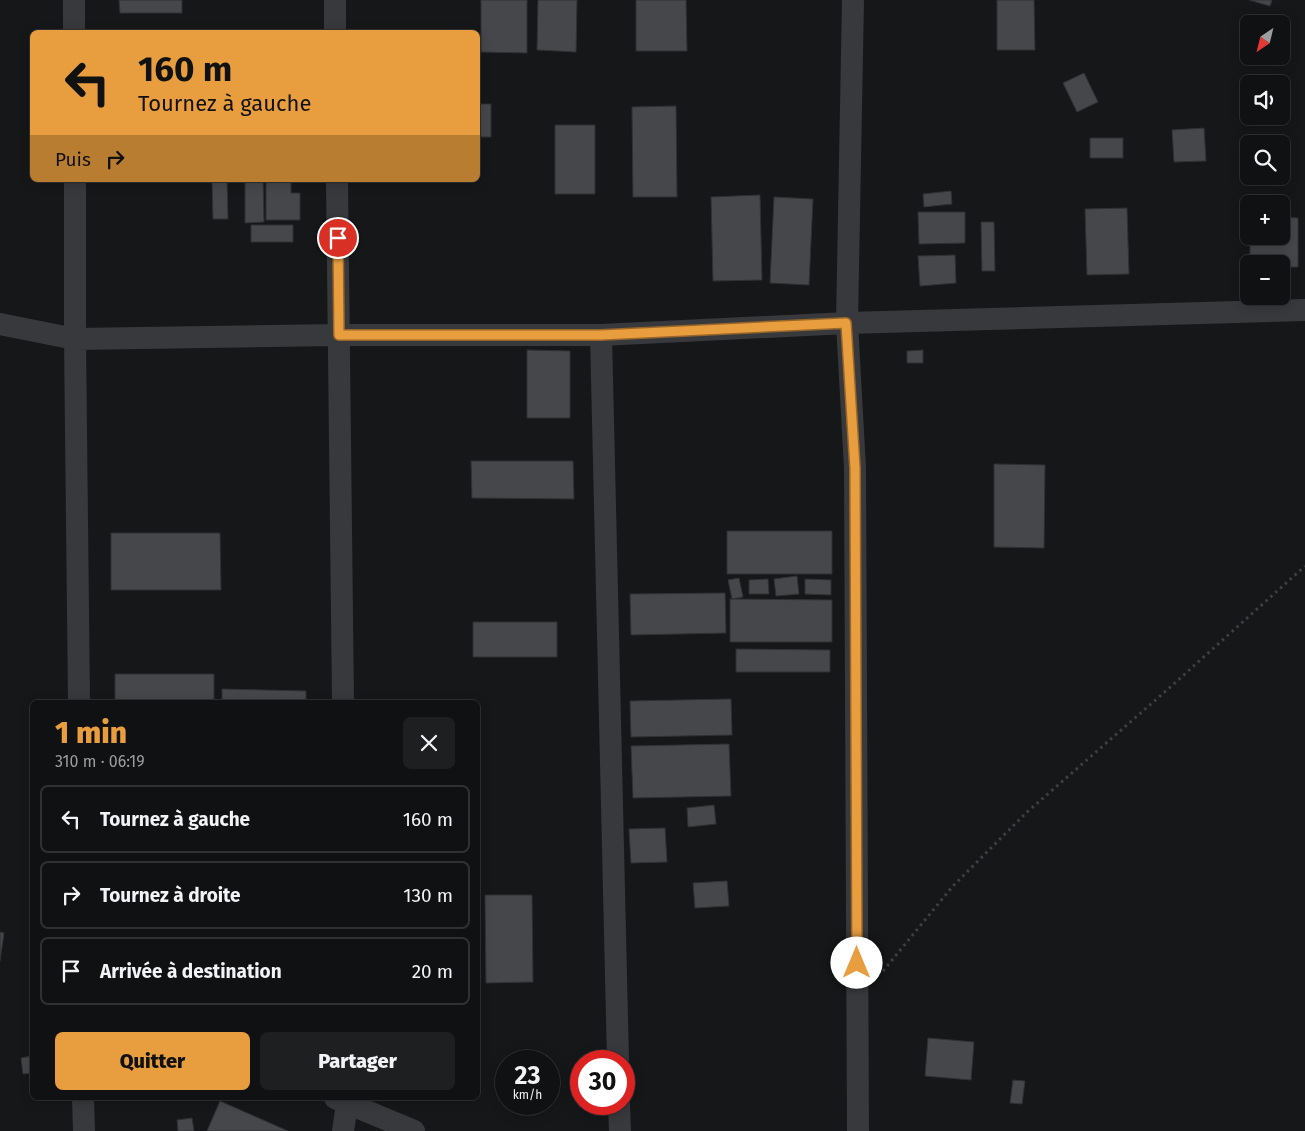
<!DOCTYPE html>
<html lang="fr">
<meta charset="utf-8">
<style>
body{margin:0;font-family:"Fira Sans",sans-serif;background:#1e1f20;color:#f1f3f6;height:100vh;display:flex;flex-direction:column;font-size:19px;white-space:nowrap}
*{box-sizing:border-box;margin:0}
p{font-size:16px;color:#9c9d9f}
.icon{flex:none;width:28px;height:28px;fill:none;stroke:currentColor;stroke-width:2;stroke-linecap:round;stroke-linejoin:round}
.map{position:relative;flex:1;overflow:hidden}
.panel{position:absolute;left:30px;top:700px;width:450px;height:400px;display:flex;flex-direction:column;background:#101112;border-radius:8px;box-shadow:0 2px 12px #0003,0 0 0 1px #303132}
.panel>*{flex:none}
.top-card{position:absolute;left:30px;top:30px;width:450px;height:152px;border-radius:8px;box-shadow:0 2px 12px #0003,0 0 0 1px #303132;background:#e89d3f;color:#111;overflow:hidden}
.needle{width:32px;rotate:215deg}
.controls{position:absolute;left:1240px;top:15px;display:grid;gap:10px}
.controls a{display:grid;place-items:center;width:50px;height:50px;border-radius:8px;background:#101112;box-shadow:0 2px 12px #0003,0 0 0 1px #303132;font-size:25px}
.speed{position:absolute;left:495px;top:1050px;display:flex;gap:10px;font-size:25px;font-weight:700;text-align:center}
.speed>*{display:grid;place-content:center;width:65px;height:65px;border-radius:50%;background:#101112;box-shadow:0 2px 12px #0003,0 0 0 1px #303132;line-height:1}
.speed small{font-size:12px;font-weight:400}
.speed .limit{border:8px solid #d22;background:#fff;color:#111}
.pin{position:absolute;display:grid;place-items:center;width:42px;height:42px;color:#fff;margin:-21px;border:2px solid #fff;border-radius:50%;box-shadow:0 1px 5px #0007}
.me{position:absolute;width:55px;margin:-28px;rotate:0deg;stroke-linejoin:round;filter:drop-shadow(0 0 4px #0008)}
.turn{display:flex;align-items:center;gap:18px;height:105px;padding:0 25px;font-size:22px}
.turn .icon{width:65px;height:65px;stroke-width:2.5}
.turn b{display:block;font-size:35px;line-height:42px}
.then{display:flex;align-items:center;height:48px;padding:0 25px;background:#0003;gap:10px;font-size:19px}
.round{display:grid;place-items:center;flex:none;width:52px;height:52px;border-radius:8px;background:#1e1f20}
.overview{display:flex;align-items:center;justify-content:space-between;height:85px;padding:0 25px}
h1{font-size:30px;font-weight:800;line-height:38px;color:#e89d3f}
.button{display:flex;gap:10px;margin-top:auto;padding:10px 25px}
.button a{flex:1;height:58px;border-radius:8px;background:#e89d3f;color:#111;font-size:20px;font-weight:800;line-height:58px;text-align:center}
.button a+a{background:#1e1f20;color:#f1f3f6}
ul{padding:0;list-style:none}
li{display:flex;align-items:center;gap:15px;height:68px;margin:0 10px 8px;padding:0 15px;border:2px solid #303132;border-radius:8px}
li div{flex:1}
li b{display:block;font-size:19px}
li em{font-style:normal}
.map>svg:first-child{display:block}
.building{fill:#45474b;stroke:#313134}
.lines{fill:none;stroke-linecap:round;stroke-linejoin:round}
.path{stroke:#3e4044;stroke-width:3;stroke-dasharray:2.5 4;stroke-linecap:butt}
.street{stroke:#38393d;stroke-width:22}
.route-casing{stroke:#976629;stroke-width:12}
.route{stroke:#e89d3f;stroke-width:9}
</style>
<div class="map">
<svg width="1305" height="1131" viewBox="0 0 1305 1131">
<rect width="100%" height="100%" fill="#161718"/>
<path class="building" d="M 119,0 L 182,0 L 182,13 L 120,13 Z
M 481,0 L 527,0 L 527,53 L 481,52 Z
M 538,0 L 577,0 L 576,52 L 537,50 Z
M 636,0 L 686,0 L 687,51 L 636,51 Z
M 997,0 L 1034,0 L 1035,50 L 997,50 Z
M 1249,0 L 1272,0 L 1270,6 Z
M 1084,73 L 1098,102 L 1077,112 L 1063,83 Z
M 478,104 L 491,104 L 491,137 L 478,137 Z
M 676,106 L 677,197 L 633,197 L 632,107 Z
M 555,125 L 595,125 L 595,194 L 555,194 Z
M 1204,128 L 1206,161 L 1174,162 L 1172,130 Z
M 1090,138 L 1123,138 L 1123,158 L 1090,158 Z
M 212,180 L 227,180 L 228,219 L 213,219 Z
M 245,180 L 263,180 L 264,222 L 245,223 Z
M 266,180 L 291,180 L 291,193 L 300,193 L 300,220 L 266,220 Z
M 951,191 L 952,204 L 924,207 L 923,194 Z
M 760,195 L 762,280 L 713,281 L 711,197 Z
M 774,197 L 813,199 L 809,285 L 770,283 Z
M 1127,208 L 1129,274 L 1087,275 L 1085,209 Z
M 918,212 L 965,212 L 965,243 L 919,244 Z
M 1281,217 L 1298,218 L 1298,267 L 1281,267 L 1281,264 L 1250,264 L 1250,236 L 1281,236 Z
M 981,222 L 994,222 L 995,271 L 982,271 Z
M 251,225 L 293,225 L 293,242 L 251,242 Z
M 955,255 L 956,283 L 920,286 L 918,256 Z
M 527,350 L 570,351 L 570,418 L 527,418 Z
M 923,350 L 923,363 L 907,363 L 907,351 Z
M 471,461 L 573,461 L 574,499 L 472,498 Z
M 994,464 L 1045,465 L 1044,548 L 994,547 Z
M 727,531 L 832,531 L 832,574 L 727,574 Z
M 111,533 L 220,533 L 221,590 L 111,590 Z
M 797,576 L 799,594 L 776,596 L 774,579 Z
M 739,578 L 743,597 L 732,599 L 728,580 Z
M 768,579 L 769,594 L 749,594 L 749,580 Z
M 805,579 L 831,580 L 831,595 L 805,594 Z
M 725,593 L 726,633 L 631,635 L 630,594 Z
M 730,599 L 832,600 L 832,642 L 730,642 Z
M 473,622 L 557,622 L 557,657 L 473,657 Z
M 736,649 L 830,650 L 830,672 L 736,672 Z
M 115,674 L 214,674 L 214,702 L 115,702 Z
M 222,689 L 306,691 L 306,702 L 222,702 Z
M 731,699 L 732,735 L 631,737 L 630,701 Z
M 729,744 L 731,796 L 633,798 L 631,746 Z
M 714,805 L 716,824 L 688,827 L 687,808 Z
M 665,828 L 667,862 L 631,863 L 629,829 Z
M 727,881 L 729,906 L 695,908 L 693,883 Z
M 485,895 L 532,895 L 533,982 L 486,983 Z
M 0,932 L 4,933 L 0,961 Z
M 928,1038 L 974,1042 L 971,1080 L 925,1076 Z
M 32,1056 L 32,1073 L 23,1074 L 21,1058 Z
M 1013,1080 L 1025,1081 L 1022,1104 L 1010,1103 Z
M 220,1101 L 288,1131 L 207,1131 Z
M 192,1118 L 194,1131 L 178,1131 L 177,1120 Z"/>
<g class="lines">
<path class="path" d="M 883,971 L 953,886 L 1026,813 L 1167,690 L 1305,566"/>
<path class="street" d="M 74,0 L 74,32
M 335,0 L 335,32
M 853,0 L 847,323 L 855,468 L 858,1131
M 75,180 L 75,339 L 79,702
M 337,180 L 343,702
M 0,324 L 75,339 L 339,335 L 601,335 L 847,323 L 1305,310
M 601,335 L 618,1061
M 83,1098 L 84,1131
M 335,1098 L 414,1131
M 619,1104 L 620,1131
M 343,1131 L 348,1098"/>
</g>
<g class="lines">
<g class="route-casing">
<path id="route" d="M 338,238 L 339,335 L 601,335 L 846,323 L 855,468 L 857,963"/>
</g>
<use href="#route" class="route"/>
</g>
</svg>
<div class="controls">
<a><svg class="needle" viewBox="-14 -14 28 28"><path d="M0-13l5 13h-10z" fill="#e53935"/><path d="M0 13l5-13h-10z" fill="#9c9d9f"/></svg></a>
<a><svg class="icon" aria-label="sound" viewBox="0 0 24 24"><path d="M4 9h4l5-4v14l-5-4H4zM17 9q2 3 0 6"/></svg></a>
<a><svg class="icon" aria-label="search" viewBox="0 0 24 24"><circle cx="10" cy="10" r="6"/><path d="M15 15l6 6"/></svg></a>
<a>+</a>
<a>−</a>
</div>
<div class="speed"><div>23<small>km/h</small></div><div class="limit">30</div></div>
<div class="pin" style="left:338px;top:238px;background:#d93025"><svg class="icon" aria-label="arrive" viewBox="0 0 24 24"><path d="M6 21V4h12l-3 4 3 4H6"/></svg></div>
<svg class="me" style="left:857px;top:963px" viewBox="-20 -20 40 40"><circle r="19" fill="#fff"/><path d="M0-13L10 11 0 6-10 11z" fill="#e89d3f"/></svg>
<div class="top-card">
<div class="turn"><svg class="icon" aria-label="left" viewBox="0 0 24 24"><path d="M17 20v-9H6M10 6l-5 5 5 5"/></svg><div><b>160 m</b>Tournez à gauche</div></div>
<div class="then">Puis<svg class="icon" aria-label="right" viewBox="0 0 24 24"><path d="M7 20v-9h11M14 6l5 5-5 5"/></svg></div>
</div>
<section class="panel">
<div class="overview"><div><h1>1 min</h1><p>310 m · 06:19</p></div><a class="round"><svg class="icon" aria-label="close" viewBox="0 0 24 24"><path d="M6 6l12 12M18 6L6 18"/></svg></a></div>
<ul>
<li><svg class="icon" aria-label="left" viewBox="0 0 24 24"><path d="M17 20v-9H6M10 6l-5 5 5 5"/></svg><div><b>Tournez à gauche</b></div><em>160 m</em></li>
<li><svg class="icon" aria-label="right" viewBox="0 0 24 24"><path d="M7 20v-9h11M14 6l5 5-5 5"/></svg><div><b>Tournez à droite</b></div><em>130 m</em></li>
<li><svg class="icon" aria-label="arrive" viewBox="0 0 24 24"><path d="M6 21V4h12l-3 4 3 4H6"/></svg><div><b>Arrivée à destination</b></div><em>20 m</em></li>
</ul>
<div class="button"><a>Quitter</a><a>Partager</a></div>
</section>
</div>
